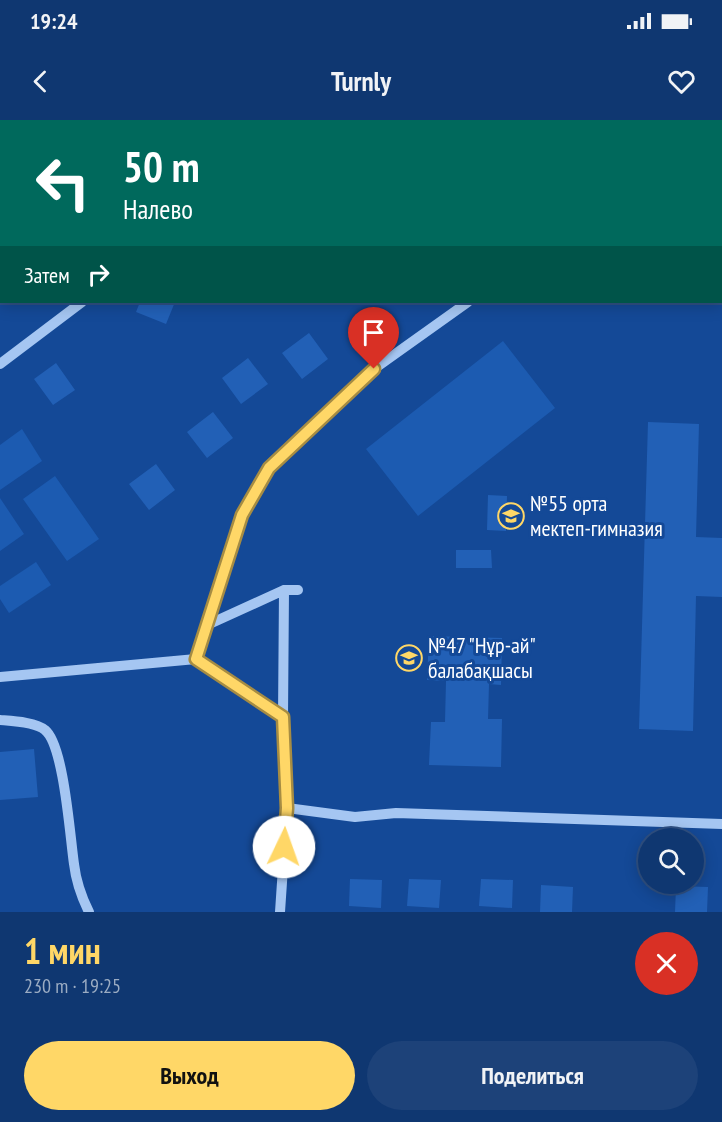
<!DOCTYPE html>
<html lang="ru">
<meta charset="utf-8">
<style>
body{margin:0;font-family:"PT Sans Narrow",sans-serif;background:#1d4279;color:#f1f3f6;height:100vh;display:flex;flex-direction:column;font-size:22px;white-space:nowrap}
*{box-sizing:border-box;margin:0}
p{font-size:20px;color:#9bacc3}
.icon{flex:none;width:33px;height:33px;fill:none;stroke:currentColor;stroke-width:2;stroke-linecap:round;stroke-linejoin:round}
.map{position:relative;height:792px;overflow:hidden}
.details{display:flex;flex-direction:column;background:#0f3771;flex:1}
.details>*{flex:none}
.banner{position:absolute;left:0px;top:0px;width:723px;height:183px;box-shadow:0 3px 15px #0003,0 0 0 2px #2f5184;background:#00695c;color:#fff;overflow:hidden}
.fabs{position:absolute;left:638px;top:708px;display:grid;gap:12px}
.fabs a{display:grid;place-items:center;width:66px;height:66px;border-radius:50%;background:#0f3771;box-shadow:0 3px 15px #0003,0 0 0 2px #2f5184;font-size:30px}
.pin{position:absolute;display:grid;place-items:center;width:51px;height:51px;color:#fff;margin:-62px -26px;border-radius:50% 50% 50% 0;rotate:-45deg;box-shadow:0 0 6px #0007}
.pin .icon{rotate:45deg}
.me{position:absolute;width:66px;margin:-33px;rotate:3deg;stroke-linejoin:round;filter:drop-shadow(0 0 4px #0008)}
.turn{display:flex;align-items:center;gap:21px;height:126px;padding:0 24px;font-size:27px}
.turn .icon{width:78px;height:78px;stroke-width:2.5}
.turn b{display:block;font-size:42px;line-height:51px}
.then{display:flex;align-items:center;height:57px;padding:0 24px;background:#0003;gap:12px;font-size:22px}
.round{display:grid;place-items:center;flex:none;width:63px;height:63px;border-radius:32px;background:#1d4279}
.summary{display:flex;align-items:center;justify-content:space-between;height:102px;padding:0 24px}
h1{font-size:36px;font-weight:800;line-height:45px;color:#ffd767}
.primary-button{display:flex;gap:12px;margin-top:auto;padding:12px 24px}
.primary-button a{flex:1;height:69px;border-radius:36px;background:#ffd767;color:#111;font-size:24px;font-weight:800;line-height:69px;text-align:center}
.primary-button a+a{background:#1d4279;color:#f1f3f6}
.status{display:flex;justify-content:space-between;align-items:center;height:42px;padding:0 30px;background:#0f3771;direction:ltr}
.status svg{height:16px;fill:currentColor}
header{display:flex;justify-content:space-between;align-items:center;height:78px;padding:0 24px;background:#0f3771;font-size:27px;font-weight:800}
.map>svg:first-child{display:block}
.green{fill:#1c5bb1}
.building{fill:#2260b6}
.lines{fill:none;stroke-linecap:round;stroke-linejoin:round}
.minor{stroke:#a5c6f2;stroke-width:10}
.route-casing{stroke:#a68c43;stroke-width:15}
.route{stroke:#ffd767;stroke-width:10}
.labels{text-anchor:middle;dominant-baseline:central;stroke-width:6;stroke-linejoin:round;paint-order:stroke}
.poi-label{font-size:22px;fill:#fff;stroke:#144997;text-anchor:start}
</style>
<div class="status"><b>19:24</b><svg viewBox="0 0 49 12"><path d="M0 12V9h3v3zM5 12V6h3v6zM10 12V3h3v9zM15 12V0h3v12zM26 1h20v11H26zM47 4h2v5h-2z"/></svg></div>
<header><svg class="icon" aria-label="back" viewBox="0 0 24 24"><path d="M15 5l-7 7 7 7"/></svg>Turnly<svg class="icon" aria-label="heart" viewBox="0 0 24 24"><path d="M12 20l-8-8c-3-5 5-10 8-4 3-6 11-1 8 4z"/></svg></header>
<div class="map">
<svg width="722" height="792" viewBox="0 0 722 792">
<rect width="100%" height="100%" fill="#144997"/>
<path class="green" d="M 503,221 L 555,288 L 418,396 L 366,329 Z
M 22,309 L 42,341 L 0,370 L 0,325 Z
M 55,356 L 99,419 L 67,441 L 23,379 Z
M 0,378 L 24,414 L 0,431 Z
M 36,442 L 51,465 L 9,493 L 0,479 L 0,466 Z"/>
<path class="building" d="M 140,182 L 175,182 L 166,204 L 136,192 Z
M 309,213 L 328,239 L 302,259 L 282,233 Z
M 248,238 L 268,264 L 241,284 L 222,258 Z
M 56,243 L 75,270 L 53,285 L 34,259 Z
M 213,292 L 233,318 L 207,338 L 187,312 Z
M 648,302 L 699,304 L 696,417 L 722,418 L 722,477 L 696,476 L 693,611 L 639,609 Z
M 156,344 L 175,370 L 149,390 L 129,364 Z
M 488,375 L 507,376 L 506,411 L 487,410 Z
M 456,430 L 491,430 L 492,448 L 456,448 Z
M 429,516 L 502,518 L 501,565 L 489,564 L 488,599 L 502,599 L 501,647 L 429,645 L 431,602 L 445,602 L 446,561 L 427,560 Z
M 34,629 L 38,677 L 0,680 L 0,632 Z
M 350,759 L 382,760 L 381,788 L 349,786 Z
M 409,759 L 441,760 L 439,788 L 407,786 Z
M 481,759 L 513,760 L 512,788 L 479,786 Z
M 541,765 L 573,767 L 572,792 L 540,792 Z
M 676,766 L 708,767 L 707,792 L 675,792 Z"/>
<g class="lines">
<path class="minor" d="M 153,0 L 154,2
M 638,0 L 639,2
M 315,2 L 317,0
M 720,2 L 722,0
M 0,244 L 82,182
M 205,506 L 242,395 L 269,349 L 374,249 L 468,182
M 196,539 L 205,506 L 284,470
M 0,557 L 196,539 L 283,597 L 287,688 L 355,697 L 396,693 L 722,704
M 283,597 L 284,470 L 298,470
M 0,600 C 12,601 36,602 45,610 C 64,625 70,717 74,744 C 76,761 81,776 89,792
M 280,792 L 287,688"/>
</g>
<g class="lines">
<g class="route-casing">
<path id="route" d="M 284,727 L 287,688 L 283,597 L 196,539 L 242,395 L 269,348 L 374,249"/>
</g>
<use href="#route" class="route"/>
</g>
<defs>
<g id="school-ring" transform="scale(1.35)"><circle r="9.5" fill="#144997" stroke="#ffd767" stroke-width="1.5"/><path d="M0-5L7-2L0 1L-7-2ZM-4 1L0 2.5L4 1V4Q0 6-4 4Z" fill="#ffd767"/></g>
</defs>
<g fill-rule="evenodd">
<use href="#school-ring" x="511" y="396"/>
<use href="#school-ring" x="409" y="538"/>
</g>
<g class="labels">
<g class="poi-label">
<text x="530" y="383">№55 орта<tspan x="530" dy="25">мектеп-гимназия</tspan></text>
<text x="428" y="525">№47 "Нұр-ай"<tspan x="428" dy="25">балабақшасы</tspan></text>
</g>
</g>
</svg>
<div class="fabs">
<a><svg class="icon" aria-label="search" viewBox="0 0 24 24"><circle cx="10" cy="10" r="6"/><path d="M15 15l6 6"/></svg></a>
</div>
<div class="pin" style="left:374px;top:249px;background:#d93025"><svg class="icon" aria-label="arrive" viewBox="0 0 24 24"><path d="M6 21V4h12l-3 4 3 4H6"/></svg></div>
<svg class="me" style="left:284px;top:727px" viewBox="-20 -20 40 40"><circle r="19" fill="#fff"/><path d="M0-13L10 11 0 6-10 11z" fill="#ffd767"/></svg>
<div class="banner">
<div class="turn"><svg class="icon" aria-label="left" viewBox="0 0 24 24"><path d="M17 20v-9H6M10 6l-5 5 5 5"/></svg><div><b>50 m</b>Налево</div></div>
<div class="then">Затем<svg class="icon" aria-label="right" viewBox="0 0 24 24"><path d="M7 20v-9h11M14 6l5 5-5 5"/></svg></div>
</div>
</div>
<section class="details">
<div class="summary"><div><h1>1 мин</h1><p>230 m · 19:25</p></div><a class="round" style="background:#d93025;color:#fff"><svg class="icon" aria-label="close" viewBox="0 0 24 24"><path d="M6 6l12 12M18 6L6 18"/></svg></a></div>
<div class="primary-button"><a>Выход</a><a>Поделиться</a></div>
</section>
